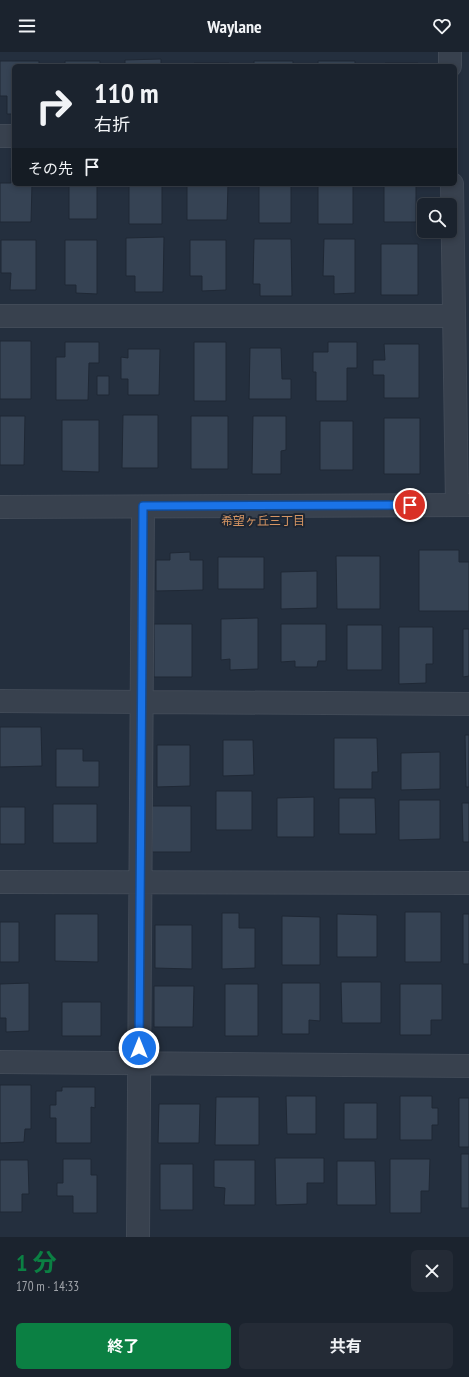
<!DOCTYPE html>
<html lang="ja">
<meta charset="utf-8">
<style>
body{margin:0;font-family:"PT Sans Narrow","Noto Sans JP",sans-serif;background:#242b36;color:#f1f3f6;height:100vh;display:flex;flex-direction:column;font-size:15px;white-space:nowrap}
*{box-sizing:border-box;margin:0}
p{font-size:13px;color:#a0a4aa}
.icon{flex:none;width:22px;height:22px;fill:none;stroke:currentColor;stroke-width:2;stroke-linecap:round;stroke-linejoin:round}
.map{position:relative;height:1185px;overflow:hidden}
.sheet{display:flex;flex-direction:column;background:#1b232e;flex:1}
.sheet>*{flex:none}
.hud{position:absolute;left:12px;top:12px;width:445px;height:122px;border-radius:6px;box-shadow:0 2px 6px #0003,0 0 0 1px #39404a;background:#1b232e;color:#f1f3f6;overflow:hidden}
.tools{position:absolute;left:417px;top:146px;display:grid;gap:8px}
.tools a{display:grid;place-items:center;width:40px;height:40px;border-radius:6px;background:#1b232e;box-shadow:0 2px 6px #0003,0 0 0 1px #39404a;font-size:20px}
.pin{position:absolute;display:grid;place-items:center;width:34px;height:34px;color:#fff;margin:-17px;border:2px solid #fff;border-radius:50%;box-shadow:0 1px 4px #0007}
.me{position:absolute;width:44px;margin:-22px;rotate:0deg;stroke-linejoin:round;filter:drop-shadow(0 0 3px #0008)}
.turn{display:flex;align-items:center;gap:14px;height:84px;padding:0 16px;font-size:18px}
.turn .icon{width:52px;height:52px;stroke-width:2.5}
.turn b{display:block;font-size:28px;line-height:34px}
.then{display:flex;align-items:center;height:38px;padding:0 16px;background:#0003;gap:8px;font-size:15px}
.round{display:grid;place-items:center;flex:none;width:42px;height:42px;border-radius:6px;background:#242b36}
.headline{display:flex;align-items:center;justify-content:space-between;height:68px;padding:0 16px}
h1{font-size:24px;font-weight:700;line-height:30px;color:#0b8043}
.button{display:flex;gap:8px;margin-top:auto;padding:8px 16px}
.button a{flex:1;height:46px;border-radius:6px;background:#0b8043;color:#fff;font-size:16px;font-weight:700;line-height:46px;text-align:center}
.button a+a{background:#242b36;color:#f1f3f6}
header{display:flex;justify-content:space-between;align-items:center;height:52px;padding:0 16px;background:#1b232e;font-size:18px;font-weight:700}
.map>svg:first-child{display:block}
.building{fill:#364354;stroke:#1f2835}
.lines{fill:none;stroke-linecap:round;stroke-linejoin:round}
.minor-casing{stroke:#414a57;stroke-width:24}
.minor{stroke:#38414e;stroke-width:22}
.route-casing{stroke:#114b97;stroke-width:10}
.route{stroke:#1a73e8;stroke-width:7}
.labels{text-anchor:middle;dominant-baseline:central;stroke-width:4;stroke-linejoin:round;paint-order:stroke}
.neighbourhood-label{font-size:12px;fill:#d59563;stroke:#1d2633}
</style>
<header><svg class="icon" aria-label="menu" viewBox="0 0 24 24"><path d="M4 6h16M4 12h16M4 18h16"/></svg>Waylane<svg class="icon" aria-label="heart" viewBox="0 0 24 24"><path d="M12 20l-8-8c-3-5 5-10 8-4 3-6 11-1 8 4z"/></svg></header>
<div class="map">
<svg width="469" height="1185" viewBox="0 0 469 1185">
<rect width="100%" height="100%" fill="#242f3e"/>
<path class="building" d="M 161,7 L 161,14 L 125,14 L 125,8 Z
M 0,9 L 39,9 L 39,14 L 14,14 L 14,62 L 7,62 L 7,44 L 0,44 Z
M 65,9 L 100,9 L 100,14 L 65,14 Z
M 254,9 L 293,9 L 293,14 L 254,14 Z
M 318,9 L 355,9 L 355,14 L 318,14 Z
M 194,11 L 229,11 L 229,14 L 193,14 Z
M 385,11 L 418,11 L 418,14 L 385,14 Z
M 11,116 L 14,116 L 14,132 L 32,132 L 31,170 L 0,170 L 0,131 L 11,131 Z
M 69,132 L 97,132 L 97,167 L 69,167 Z
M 129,132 L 162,132 L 162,172 L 129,172 Z
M 187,132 L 228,132 L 227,168 L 187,168 Z
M 259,132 L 291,132 L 291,171 L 259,171 Z
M 318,132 L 353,132 L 353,172 L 318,172 Z
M 384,132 L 416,132 L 416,170 L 384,170 Z
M 164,185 L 163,240 L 135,240 L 135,224 L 126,224 L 126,186 Z
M 254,187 L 291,187 L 292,244 L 260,244 L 260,232 L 253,232 Z
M 324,187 L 355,187 L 355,241 L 334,242 L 334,224 L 323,224 Z
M 1,188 L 36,188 L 36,238 L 10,238 L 11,221 L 1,221 Z
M 65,188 L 97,188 L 97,242 L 76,241 L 76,233 L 65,233 Z
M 190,188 L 226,188 L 226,238 L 202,239 L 202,224 L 190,224 Z
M 381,192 L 418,192 L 418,243 L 381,243 Z
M 0,289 L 31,289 L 31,347 L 0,347 Z
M 65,290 L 99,290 L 99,311 L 89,311 L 88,348 L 56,348 L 56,305 L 65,305 Z
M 194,290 L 226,290 L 226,349 L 194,349 Z
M 328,290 L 357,290 L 357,316 L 347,316 L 347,349 L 316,349 L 316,320 L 313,320 L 313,300 L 328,300 Z
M 384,292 L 419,292 L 419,346 L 384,346 L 384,323 L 373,323 L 373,308 L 385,308 Z
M 250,296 L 281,296 L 282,327 L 291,327 L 291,347 L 249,347 Z
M 128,297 L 160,297 L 159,343 L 128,343 L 128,327 L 121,327 L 121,305 L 128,306 Z
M 97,324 L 109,324 L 109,343 L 97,343 Z
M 123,363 L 158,363 L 158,416 L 122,416 Z
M 0,364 L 25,364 L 24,413 L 0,413 Z
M 191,364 L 228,364 L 228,417 L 191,417 Z
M 253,364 L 286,364 L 286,398 L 281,399 L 281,422 L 252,422 Z
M 384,366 L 420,366 L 420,422 L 384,422 Z
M 62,368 L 99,368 L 99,420 L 62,419 Z
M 320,369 L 353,369 L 353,418 L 320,418 Z
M 419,498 L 459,498 L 459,510 L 469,510 L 469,559 L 419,559 Z
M 190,500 L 190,508 L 203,508 L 203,538 L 156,539 L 156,508 L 170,508 L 170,501 Z
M 336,504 L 380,504 L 380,557 L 337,557 Z
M 218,505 L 264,505 L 264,537 L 218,537 Z
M 317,519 L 317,556 L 281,557 L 281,520 Z
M 258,566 L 258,617 L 230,618 L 230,607 L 221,608 L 221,567 Z
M 154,572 L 192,572 L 192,625 L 154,625 Z
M 281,572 L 326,572 L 326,609 L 318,609 L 317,615 L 295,615 L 295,609 L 281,610 Z
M 347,573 L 382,573 L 382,618 L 347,618 Z
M 399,575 L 433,575 L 433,612 L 426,612 L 426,631 L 399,632 Z
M 463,577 L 469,577 L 469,624 L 463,625 Z
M 0,675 L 41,675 L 42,714 L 0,715 Z
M 465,683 L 469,683 L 469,735 L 466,735 Z
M 334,686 L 377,686 L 378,720 L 372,720 L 372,737 L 334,737 Z
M 223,688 L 253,688 L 254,723 L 223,724 Z
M 157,693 L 190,693 L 190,734 L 157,735 Z
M 56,697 L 83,697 L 83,709 L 99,709 L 99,735 L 56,735 Z
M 440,700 L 440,737 L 401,738 L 401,701 Z
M 216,739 L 252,739 L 252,778 L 216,778 Z
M 314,745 L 314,785 L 277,785 L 277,746 Z
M 339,746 L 375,746 L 376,782 L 339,782 Z
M 399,748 L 440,748 L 440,787 L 399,788 Z
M 462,751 L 469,751 L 469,790 L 463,790 Z
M 53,752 L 97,752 L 97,791 L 53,791 Z
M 151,754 L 191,754 L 191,800 L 152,800 Z
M 0,755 L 25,755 L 25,792 L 0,792 Z
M 405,860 L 441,860 L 441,910 L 405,910 Z
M 222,861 L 239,861 L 239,876 L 255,876 L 255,916 L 222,917 Z
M 55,862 L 98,862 L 98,910 L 55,909 Z
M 337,862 L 377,863 L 377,905 L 337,905 Z
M 463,862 L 469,862 L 469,912 L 463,912 Z
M 282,864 L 320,865 L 320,913 L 282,913 Z
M 0,870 L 19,870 L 19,910 L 0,910 Z
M 155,873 L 192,873 L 192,917 L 155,916 Z
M 341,930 L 381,930 L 381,971 L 342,971 Z
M 29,931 L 29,979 L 6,980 L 6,966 L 0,966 L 0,932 Z
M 282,931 L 320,931 L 320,969 L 309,968 L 309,982 L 282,982 Z
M 225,932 L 258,932 L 258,984 L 225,984 Z
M 400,932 L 442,932 L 442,968 L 431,968 L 431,983 L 400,983 Z
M 154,934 L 194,934 L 193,975 L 154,975 Z
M 62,950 L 101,950 L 101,984 L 62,984 Z
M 0,1033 L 31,1033 L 31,1077 L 25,1077 L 24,1090 L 0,1091 Z
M 62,1035 L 95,1035 L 95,1056 L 91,1055 L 91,1091 L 56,1091 L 56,1066 L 50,1066 L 50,1053 L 56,1053 L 56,1039 L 62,1039 Z
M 286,1044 L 316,1044 L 316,1082 L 287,1082 Z
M 400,1044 L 432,1044 L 432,1056 L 438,1056 L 438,1073 L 432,1073 L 432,1088 L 400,1088 Z
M 216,1045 L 259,1045 L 259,1093 L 215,1093 Z
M 459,1046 L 469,1046 L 469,1095 L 459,1095 Z
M 344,1051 L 377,1051 L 377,1087 L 344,1087 Z
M 159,1052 L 200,1052 L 199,1091 L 158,1091 Z
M 461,1102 L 469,1102 L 469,1156 L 461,1156 Z
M 275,1106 L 324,1106 L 324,1131 L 307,1131 L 307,1152 L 276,1153 Z
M 63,1107 L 91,1107 L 91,1123 L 97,1123 L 97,1161 L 73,1161 L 73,1144 L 57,1144 L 57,1131 L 63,1131 Z
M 390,1107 L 430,1107 L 429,1139 L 421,1139 L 421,1161 L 390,1161 Z
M 0,1108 L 28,1108 L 29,1142 L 22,1142 L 22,1160 L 0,1160 Z
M 214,1108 L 255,1108 L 255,1153 L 224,1153 L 225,1136 L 214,1135 Z
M 337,1109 L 375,1109 L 376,1153 L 337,1153 Z
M 160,1112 L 193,1112 L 193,1158 L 160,1158 Z"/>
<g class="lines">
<g class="minor-casing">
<path id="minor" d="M 450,0 L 450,14
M 0,84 L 14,84
M 452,132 L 457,453
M 0,264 L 454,264
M 0,455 L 469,453
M 0,649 L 469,652
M 0,830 L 469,831
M 0,1010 L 469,1014
M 138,1185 L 143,455"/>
</g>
<use href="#minor" class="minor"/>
</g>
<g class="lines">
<g class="route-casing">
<path id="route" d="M 139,996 L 143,454 L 410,453"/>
</g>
<use href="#route" class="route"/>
</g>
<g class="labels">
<g class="neighbourhood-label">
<text x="263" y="468">希望ヶ丘三丁目</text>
</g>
</g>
</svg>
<div class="tools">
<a><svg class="icon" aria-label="search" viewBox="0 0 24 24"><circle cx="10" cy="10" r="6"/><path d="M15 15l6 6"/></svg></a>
</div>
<div class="pin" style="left:410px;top:453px;background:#d93025"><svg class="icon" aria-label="arrive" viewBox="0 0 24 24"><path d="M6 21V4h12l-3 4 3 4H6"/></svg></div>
<svg class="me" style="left:139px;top:996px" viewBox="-20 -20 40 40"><circle r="17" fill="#1a73e8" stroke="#fff" stroke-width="3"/><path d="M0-11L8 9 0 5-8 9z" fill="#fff"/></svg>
<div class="hud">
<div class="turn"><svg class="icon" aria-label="right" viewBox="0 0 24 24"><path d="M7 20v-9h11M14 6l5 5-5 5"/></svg><div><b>110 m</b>右折</div></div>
<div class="then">その先<svg class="icon" aria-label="arrive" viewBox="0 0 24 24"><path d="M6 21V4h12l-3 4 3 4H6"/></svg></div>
</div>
</div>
<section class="sheet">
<div class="headline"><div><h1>1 分</h1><p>170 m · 14:33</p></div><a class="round"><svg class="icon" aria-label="close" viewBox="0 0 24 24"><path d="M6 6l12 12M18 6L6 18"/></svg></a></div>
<div class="button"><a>終了</a><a>共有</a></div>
</section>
